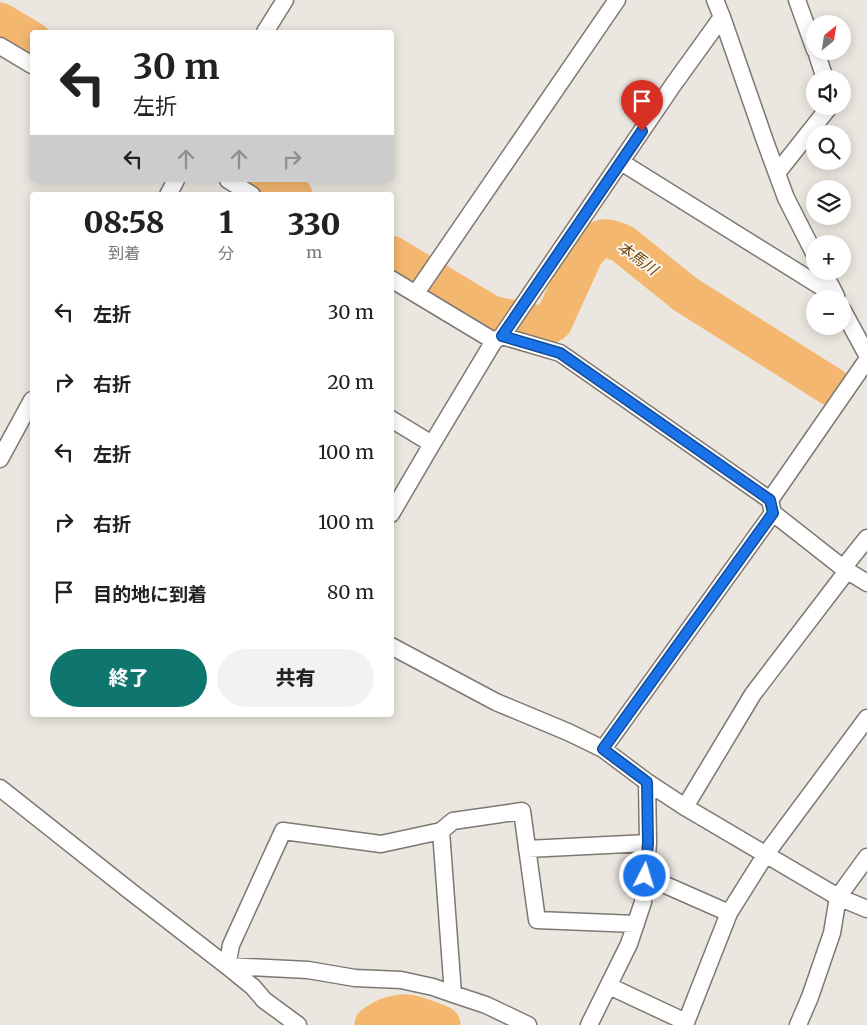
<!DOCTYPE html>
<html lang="ja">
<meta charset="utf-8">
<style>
body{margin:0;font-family:Merriweather,"Noto Sans JP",serif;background:#f2f2f2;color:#222;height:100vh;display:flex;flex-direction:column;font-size:19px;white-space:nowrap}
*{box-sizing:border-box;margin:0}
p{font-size:16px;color:#767676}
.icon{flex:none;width:28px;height:28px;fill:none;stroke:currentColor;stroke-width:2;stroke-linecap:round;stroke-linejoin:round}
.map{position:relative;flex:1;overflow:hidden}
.drawer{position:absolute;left:30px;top:192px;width:364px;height:525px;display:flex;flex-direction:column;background:#fff;border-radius:5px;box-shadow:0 2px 12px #0003}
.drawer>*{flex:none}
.hud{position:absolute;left:30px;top:30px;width:364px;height:152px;border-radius:5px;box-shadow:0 2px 12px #0003;background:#fff;color:#222;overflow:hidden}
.needle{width:32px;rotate:30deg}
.fabs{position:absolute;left:806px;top:15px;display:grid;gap:10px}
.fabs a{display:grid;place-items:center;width:45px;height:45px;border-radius:50%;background:#fff;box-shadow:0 2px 12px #0003;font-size:25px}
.pin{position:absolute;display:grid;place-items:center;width:42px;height:42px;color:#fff;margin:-51px -21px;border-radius:50% 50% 50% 0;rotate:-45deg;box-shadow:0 0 5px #0007}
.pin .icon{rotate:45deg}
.me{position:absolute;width:55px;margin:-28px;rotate:5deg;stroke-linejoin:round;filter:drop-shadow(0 0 4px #0008)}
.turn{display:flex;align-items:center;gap:18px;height:105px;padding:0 20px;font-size:22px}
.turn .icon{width:65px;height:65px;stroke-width:2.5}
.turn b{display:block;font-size:35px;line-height:42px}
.lanes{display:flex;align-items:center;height:48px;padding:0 20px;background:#0003;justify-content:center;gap:25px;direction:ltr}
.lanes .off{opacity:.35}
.eta{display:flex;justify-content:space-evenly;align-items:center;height:85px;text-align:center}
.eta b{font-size:30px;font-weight:800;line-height:35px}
.cta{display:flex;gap:10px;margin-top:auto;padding:10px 20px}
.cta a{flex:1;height:58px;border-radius:30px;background:#0f766e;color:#fff;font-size:20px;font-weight:800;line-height:58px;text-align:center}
.cta a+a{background:#f2f2f2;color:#222}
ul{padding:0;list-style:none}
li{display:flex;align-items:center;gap:15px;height:70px;padding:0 20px}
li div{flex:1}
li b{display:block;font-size:19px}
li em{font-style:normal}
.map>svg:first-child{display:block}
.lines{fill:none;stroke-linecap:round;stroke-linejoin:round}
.river{stroke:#f4b76f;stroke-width:39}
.street-casing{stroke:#7e7872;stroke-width:19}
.street{stroke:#fff;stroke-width:16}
.route-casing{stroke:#114b97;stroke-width:12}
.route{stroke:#1a73e8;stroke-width:9}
.labels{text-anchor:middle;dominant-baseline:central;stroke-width:4;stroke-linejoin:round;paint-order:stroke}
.water-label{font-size:15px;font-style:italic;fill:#6e470e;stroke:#faf4ed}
</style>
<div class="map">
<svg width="867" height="1025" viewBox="0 0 867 1025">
<rect width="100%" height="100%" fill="#ece6e0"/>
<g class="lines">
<path class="river" d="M 0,22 L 32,41
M 269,180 L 293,195
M 391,255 L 491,315 L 546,326 L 553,322 L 584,254 C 598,237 603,235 623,244 L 685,294 L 832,387
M 374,1025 C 385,1017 400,1011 413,1015 C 423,1017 432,1022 441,1025"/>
<g class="street-casing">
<path id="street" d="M 715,0 L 722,17 L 765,141 L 786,198 L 815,255
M 797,0 L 815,50
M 265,32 L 285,0
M 0,46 L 32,65
M 816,51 L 825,79
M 621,162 L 836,296
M 777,173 L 830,106
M 228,180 L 252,195
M 168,195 L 176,180
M 823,271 L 836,296
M 391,279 L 494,341
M 416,293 L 617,0
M 842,309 L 867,355
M 502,336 L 560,353 L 770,500 L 773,513 L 843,568 L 867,583
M 391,419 L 432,444
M 0,459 L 32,400
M 770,500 L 867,360
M 391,514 L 432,444 L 494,341 L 502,336 L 673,85 L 722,17
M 843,568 L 867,538
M 391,646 L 496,702 L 568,732 L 603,749 L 647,782 L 685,807 L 838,897 L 867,857
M 603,749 L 773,513
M 0,788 L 130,891 L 227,966 L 253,987 L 264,1000 L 298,1025
M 685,807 L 753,694 L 847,571
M 441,831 L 453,994
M 527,849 L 648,843
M 645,876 L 729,913
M 609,986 L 686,1022
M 528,1025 L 486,1005 L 453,994 L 433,987 L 401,980 L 355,978 L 308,970 L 227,966 L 231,945 L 283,831 L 381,844 L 441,831 L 453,821 L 522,811 L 537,920 L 636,924
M 589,1025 L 629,944 L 643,902 L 648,843 L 647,782
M 685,1025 L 729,913 L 766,854 L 867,718
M 798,1025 L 810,997 L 832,933 L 838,897 L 867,909"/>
</g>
<use href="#street" class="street"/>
</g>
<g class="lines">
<g class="route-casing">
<path id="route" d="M 642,131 L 502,336 L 560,353 L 770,500 L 773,513 L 603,749 L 647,782 L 648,843 L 645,876"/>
</g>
<use href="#route" class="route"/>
</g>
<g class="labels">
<g class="water-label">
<text transform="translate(638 258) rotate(36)">本馬川</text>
</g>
</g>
</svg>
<div class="fabs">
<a><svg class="needle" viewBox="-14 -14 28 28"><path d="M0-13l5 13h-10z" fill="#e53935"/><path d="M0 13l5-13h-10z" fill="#767676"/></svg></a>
<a><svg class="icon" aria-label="sound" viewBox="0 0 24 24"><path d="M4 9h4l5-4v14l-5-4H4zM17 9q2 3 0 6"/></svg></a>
<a><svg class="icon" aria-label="search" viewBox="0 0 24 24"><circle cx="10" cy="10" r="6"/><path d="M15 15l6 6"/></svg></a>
<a><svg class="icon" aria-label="layers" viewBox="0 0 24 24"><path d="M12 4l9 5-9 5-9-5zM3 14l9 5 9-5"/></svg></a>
<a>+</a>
<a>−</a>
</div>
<div class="pin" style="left:642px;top:131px;background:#d93025"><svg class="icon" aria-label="arrive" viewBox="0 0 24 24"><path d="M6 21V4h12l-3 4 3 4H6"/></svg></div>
<svg class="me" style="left:645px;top:876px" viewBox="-20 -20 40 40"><circle r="17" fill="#1a73e8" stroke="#fff" stroke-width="3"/><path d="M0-11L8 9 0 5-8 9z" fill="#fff"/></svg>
<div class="hud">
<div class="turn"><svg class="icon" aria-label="left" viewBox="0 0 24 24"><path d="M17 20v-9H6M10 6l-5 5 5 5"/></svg><div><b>30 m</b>左折</div></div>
<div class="lanes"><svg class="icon" aria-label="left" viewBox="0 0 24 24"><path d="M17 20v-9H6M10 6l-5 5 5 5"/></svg><svg class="icon off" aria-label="ahead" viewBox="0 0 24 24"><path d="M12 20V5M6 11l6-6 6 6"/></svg><svg class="icon off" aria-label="ahead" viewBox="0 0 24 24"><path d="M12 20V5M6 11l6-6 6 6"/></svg><svg class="icon off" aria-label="right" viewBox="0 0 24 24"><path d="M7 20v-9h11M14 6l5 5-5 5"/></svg></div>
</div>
<section class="drawer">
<div class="eta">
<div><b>08:58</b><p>到着</p></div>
<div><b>1</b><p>分</p></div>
<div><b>330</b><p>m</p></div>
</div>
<ul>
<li><svg class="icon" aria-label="left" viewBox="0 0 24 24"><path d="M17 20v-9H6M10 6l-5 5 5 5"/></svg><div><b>左折</b></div><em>30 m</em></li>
<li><svg class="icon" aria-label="right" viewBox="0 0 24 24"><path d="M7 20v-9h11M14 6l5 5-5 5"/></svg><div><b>右折</b></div><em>20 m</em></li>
<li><svg class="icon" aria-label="left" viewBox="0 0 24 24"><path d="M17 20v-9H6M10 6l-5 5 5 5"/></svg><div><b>左折</b></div><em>100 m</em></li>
<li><svg class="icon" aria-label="right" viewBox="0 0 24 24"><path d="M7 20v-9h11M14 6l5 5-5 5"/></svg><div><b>右折</b></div><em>100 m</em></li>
<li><svg class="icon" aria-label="arrive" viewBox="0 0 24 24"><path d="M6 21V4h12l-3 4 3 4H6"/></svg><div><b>目的地に到着</b></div><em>80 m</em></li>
</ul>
<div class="cta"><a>終了</a><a>共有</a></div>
</section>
</div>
